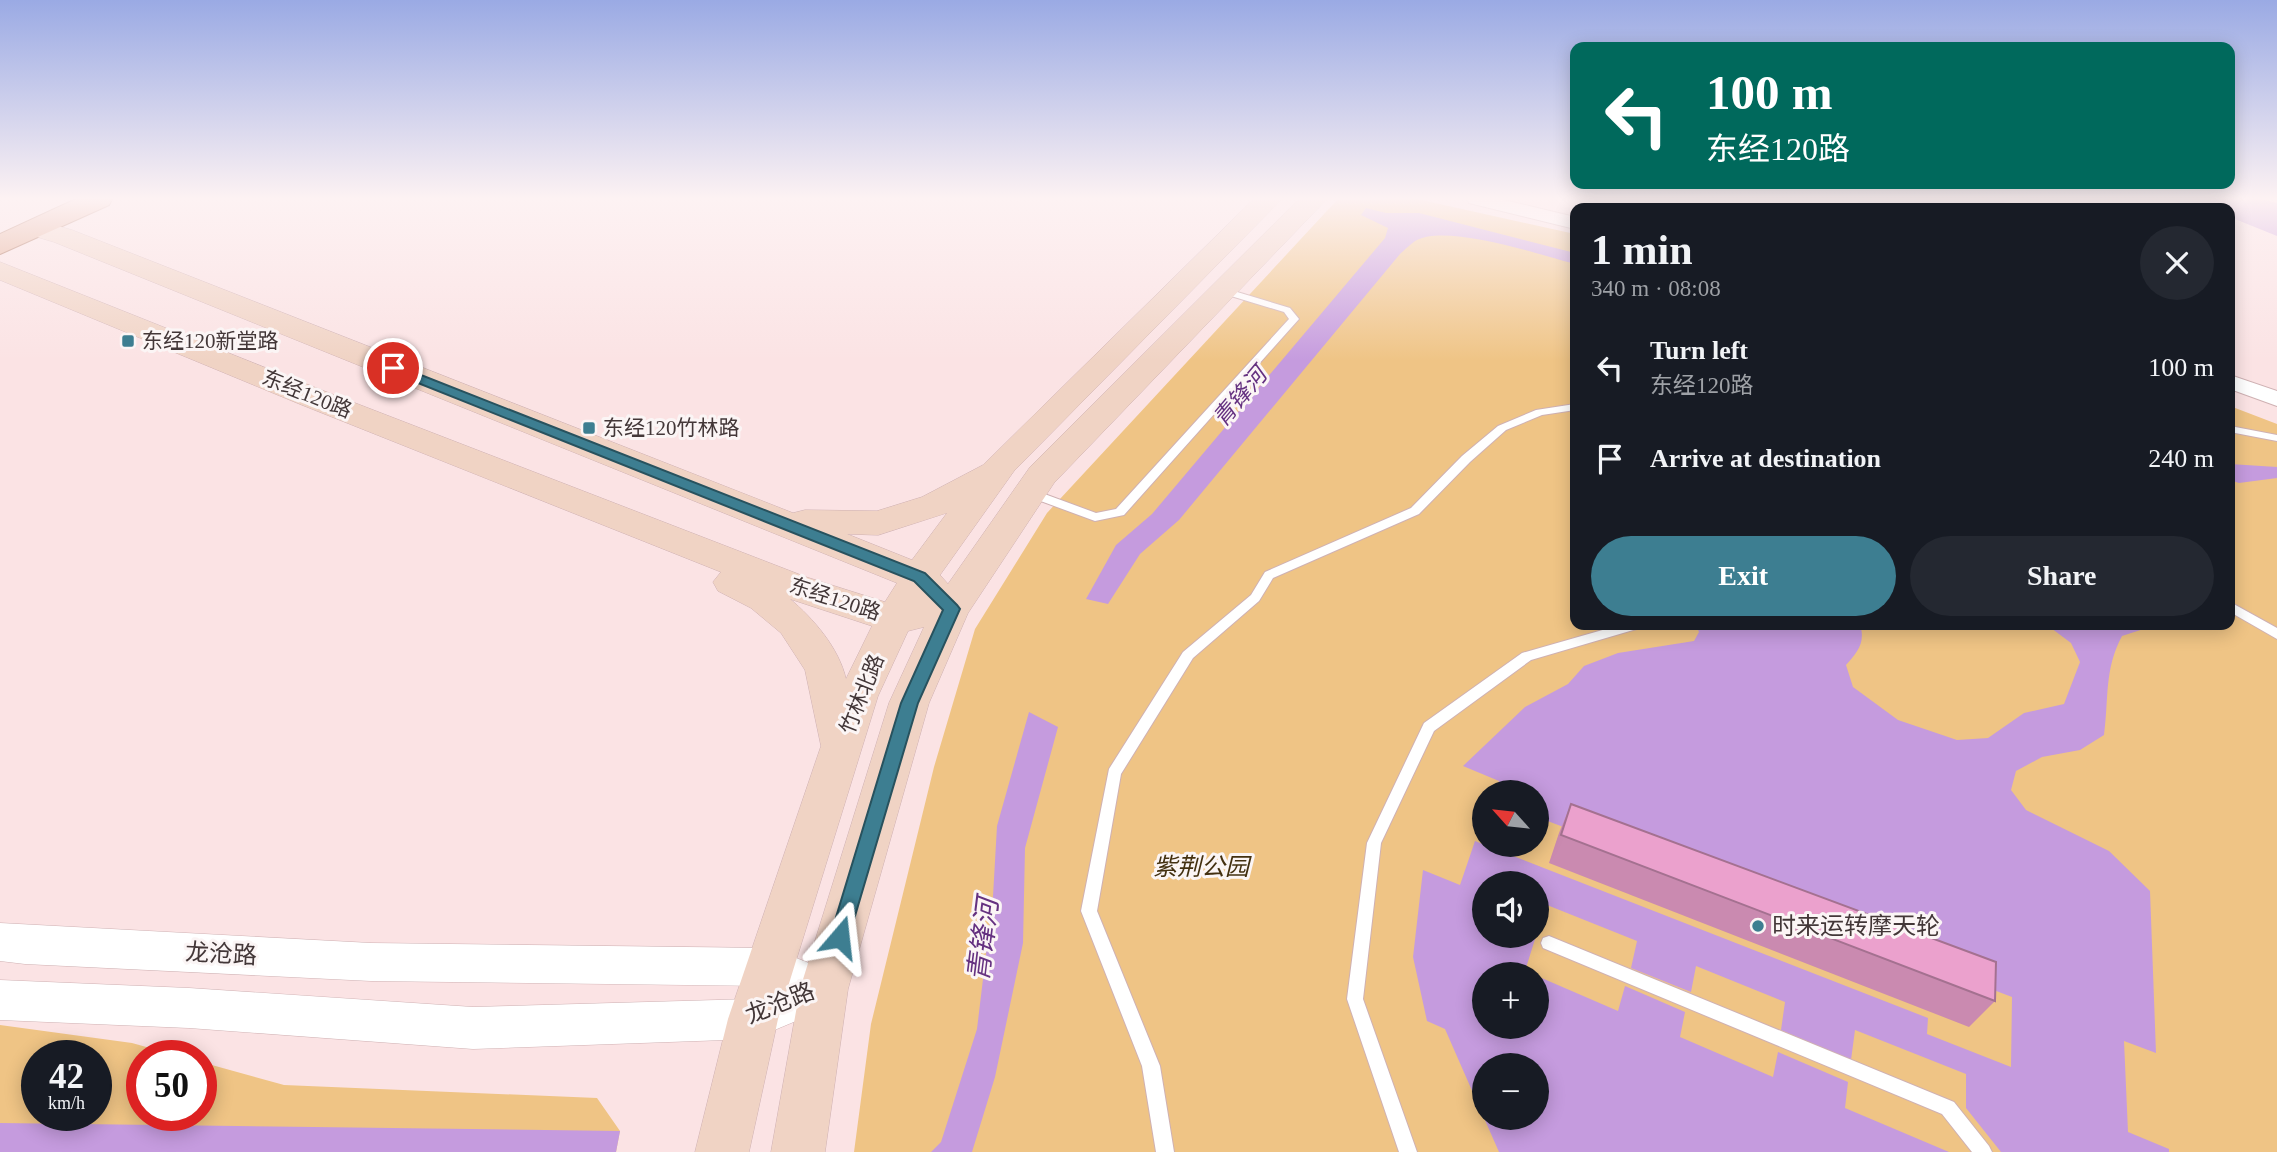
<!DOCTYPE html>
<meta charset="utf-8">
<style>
body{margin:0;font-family:"Times New Roman","Noto Sans SC",serif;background:#242831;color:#f1f3f6;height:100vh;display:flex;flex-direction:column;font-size:26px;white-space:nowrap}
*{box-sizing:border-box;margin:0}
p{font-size:23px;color:#9ea1a6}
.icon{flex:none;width:38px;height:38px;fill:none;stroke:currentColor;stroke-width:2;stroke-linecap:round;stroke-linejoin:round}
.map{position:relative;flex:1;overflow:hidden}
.sheet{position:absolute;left:1570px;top:203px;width:665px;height:427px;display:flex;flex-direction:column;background:#171b24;border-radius:14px;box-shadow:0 4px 18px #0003}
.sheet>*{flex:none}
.hud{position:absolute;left:1570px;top:42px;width:665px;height:147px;border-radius:14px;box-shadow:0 4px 18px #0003;background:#00695c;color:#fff;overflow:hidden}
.needle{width:46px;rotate:297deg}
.tools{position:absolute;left:1472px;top:780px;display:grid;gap:14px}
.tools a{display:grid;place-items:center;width:77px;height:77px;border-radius:50%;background:#171b24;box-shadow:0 4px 18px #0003;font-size:35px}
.speed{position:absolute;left:21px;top:1040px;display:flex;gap:14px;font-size:35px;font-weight:700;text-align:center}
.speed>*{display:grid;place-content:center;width:91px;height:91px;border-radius:50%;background:#171b24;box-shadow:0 4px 18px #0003;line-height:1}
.speed small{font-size:18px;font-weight:400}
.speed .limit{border:10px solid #d22;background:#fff;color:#111}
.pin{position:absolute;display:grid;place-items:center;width:60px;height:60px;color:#fff;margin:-30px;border:4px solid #fff;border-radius:50%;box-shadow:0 2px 7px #0007}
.me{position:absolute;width:77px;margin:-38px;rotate:17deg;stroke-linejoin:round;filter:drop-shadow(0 0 5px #0008)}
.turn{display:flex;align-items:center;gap:24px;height:147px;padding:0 21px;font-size:32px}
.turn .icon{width:91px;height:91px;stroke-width:2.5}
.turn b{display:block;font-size:49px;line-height:60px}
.round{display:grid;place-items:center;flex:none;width:74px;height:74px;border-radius:37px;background:#242831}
.headline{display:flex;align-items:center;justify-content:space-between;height:119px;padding:0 21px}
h1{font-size:42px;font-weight:700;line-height:52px}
.action{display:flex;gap:14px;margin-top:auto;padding:14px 21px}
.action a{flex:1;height:80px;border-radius:42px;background:#3d7e91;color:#fff;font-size:28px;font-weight:700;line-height:80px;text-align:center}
.action a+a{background:#242831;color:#f1f3f6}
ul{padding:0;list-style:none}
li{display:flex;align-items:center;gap:21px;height:91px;padding:0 21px}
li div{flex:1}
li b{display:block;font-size:26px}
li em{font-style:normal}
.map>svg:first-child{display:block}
.green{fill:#efc485;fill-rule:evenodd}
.water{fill:#c59bde}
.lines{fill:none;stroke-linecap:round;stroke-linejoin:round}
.service-casing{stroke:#cfb1b3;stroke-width:2}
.minor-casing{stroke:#cfb1b3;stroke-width:2}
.tertiary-casing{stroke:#cfb1b3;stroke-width:1}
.secondary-casing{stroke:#cfb1b3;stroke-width:1}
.primary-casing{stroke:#9c593b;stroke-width:2}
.service{fill:#fff;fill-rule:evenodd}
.minor{fill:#fff;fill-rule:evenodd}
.tertiary{fill:#fff;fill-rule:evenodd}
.secondary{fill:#f0d3c4;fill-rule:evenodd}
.primary{fill:#e0a68a;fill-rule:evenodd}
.wall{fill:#ca8ab0}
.building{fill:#eba1cd;stroke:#a47190;stroke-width:2}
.route{fill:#3d7e91;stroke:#28525e;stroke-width:2}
.poi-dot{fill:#3d7e91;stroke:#fbf5f5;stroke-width:2.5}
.labels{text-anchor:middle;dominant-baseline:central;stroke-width:6;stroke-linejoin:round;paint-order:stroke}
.poi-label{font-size:21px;fill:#433738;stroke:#fbf5f5;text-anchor:start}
.street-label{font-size:21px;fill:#433738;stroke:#fbf5f5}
.water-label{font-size:23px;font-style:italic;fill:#653180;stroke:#fbf5f5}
.near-park-label{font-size:24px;font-style:italic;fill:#433010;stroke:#fbf5f5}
.near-poi-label{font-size:24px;fill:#433738;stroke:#fbf5f5;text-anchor:start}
.near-street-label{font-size:24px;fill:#433738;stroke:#fbf5f5}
.near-water-label{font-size:28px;font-style:italic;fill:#653180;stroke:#fbf5f5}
</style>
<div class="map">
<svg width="2277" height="1152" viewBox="0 0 2277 1152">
<rect width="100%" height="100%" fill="#fbe3e4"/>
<path class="green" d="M 1417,199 L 1575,234 L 1575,625 L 2230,625 L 2230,406 L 2277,424 L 2277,1152 L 854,1152 L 871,1024 L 934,767 L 975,629 L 1047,513 L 1337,200 ZM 1484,793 L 1536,793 L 1536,845 L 1484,845 ZM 1484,884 L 1536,884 L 1536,936 L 1484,936 ZM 1484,975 L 1536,975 L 1536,1027 L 1484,1027 ZM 1484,1066 L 1536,1066 L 1536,1118 L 1484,1118 Z
M 0,1025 L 132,1043 L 175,1055 L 142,1055 L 142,1115 L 201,1115 L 201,1062 L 284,1085 L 597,1098 L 620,1131 L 616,1152 L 0,1152 ZM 37,1055 L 96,1055 L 96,1115 L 37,1115 Z"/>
<path class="water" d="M 1865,199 L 2013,199 L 1991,208 L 1845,208 Z
M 2164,199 L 2261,199 L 2277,203 L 2277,236 L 2230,217 L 2230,208 L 2202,208 Z
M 1366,208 L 1386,213 L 1419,213 L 1575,253 L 1575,264 C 1541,255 1448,224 1417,240 C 1411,243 1405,250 1400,254 L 1179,520 L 1140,554 L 1108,604 L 1086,599 L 1116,545 L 1152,514 L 1385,238 L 1388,228 L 1361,215 Z
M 2230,464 L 2277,467 L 2277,478 L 2239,483 L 2230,480 Z
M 1696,625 L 1860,625 C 1866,642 1857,653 1846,665 L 1853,687 L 1898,720 L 1957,740 L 1988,738 L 2024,713 L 2064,704 L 2080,662 L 2071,643 L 2047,625 L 2156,625 L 2122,636 C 2104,670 2109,698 2104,735 L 2080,750 L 2042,757 L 2016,771 L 2011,790 L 2026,810 L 2109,851 L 2150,891 L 2156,1053 L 2124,1041 L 2128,1132 L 2169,1149 L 2169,1152 L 2001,1152 L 1966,1108 L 1966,1074 L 1855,1030 L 1851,1060 L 1781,1030 L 1785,1002 L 1696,966 L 1691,992 L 1631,968 L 1637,941 L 1547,905 L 1537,935 L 1536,884 L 1484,884 L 1484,936 L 1536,936 L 1525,971 L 1534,975 L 1484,975 L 1484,1027 L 1536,1027 L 1537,976 L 1618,1011 L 1625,986 L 1685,1012 L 1680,1037 L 1773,1077 L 1778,1052 L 1848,1082 L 1845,1108 L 1949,1152 L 1499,1152 L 1484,1118 L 1536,1118 L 1536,1066 L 1484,1066 L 1484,1118 L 1445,1029 L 1427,1021 L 1413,957 L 1423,870 L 1460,885 L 1475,841 L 1928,1018 L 1927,1034 L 2011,1067 L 2012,997 L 1537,817 L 1536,793 L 1494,793 L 1499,781 L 1463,766 L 1525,707 L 1568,684 L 1584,666 L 1618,653 L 1694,641 L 1699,632 Z
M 1029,712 L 1058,727 L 1025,848 L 1023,943 L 995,1077 L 972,1152 L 931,1152 L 941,1142 L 977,1029 L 993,896 L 997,826 Z
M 0,1123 L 620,1131 L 616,1152 L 0,1152 Z"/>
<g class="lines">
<g class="service-casing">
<path id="service" d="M 1224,288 L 1290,308 L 1299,319 L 1124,515 L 1095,521 L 1027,496 L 1025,493 L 1031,489 L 1096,513 L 1116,509 L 1289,319 L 1284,312 L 1221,293 L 1219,291 Z
M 1575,404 L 1575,410 L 1542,415 L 1506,430 L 1470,462 L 1419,514 L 1273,578 L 1259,601 L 1193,658 L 1121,774 L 1097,911 L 1160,1066 L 1174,1152 L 1156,1152 L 1142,1066 L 1081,911 L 1109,769 L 1183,652 L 1251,595 L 1265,572 L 1411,508 L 1462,456 L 1498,426 L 1536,410 Z
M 2230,426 L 2277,435 L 2277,441 L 2230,432 Z
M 2230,602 L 2277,628 L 2277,639 L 2230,612 Z
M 1620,625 L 1642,625 L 1640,628 L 1531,660 L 1434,731 L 1381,843 L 1363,999 L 1417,1152 L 1399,1152 L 1347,999 L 1367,843 L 1424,723 L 1522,653 Z
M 1549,936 L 1954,1102 L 1989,1146 L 1992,1152 L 1972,1152 L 1942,1114 L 1543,948 L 1541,943 L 1543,938 Z"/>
</g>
<g class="minor-casing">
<path id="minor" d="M 1467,199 L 1500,199 L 1575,217 L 1575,229 L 1469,203 Z
M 2230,375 L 2277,391 L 2277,406 L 2230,389 Z"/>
</g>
<g class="tertiary-casing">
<path id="tertiary" d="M 0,923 L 371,943 L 771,948 L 839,975 L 845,989 L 839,1003 L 753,1039 L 473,1049 L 189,1028 L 0,1020 L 0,980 L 189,988 L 473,1007 L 752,999 L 776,989 L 770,986 L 371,981 L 25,964 L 0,961 Z"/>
</g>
<g class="secondary-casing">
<path id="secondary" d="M 1254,199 L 1282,199 L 1014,471 L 940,575 L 948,584 L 1030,467 L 1299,199 L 1327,199 L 1054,483 L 968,613 L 929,703 L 848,989 L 825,1152 L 771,1152 L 800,989 L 889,703 L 924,627 L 908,631 L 878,696 L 778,1019 L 749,1152 L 695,1152 L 728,1019 L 821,746 L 805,670 L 781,633 L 751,608 L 718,591 L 713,582 L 721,572 L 302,405 L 0,280 L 0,262 L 324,391 L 806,577 L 885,602 L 897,583 L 54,242 L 27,234 L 23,228 L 27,222 L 36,220 L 72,230 L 793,513 L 805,510 L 877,511 L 922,497 L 983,465 ZM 947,513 L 912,560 L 847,534 L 878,535 ZM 790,599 L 872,626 L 846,679 C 839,648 813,618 790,599 Z"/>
</g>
<g class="primary-casing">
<path id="primary" d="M 76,199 L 112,199 L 109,205 L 0,254 L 0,234 Z"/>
</g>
<use href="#service" class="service"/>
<use href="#minor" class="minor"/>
<use href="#tertiary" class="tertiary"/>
<use href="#secondary" class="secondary"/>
<use href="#primary" class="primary"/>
</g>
<path class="wall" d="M 1571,804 L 1995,1001 L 1969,1027 L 1549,863 L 1559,833 Z"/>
<path class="building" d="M 1571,804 L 1996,962 L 1995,1001 L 1561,835 Z"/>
<linearGradient id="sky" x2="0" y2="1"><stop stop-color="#9aaae4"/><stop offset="0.55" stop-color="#fdf2f3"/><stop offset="1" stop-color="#fdf2f3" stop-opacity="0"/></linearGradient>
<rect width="2277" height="361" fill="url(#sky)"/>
<path class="route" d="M 393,364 L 925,573 L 957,605 L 960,609 L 918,703 L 847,943 L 840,946 L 833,943 L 830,937 L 901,703 L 943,610 L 914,581 L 388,371 L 388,365 Z"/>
<g class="poi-dot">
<rect x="121" y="334" width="14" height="14" rx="3.5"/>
<rect x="582" y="421" width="14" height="14" rx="3.5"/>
<circle cx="1758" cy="926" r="7"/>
</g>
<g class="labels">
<g class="poi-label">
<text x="142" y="341">东经120新堂路</text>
<text x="603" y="428">东经120竹林路</text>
</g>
<g class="street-label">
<text transform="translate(307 394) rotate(22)">东经120路</text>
<text transform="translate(835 599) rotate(18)">东经120路</text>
<text transform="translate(862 694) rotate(-68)">竹林北路</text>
</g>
<g class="water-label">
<text transform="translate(1240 397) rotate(-50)">青锋河</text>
</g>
<g class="near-park-label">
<text x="1201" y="867">紫荆公园</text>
</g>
<g class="near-poi-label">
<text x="1772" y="926">时来运转摩天轮</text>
</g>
<g class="near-street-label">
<text transform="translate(221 954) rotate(3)">龙沧路</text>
<text transform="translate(780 1003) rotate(-22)">龙沧路</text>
</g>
<g class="near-water-label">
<text transform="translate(983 940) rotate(-83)">青锋河</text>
</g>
</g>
</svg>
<div class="tools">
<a><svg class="needle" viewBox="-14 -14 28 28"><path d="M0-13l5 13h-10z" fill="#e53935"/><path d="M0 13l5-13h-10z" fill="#9ea1a6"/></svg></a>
<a><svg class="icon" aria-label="sound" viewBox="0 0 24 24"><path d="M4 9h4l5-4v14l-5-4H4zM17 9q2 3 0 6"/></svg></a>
<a>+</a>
<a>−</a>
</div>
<div class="speed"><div>42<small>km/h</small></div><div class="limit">50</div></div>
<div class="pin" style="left:393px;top:368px;background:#d93025"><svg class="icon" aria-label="arrive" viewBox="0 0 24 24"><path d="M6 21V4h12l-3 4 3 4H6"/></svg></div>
<svg class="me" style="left:840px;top:937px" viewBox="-20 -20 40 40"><path d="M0-17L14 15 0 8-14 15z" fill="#3d7e91" stroke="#fff" stroke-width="4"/></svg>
<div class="hud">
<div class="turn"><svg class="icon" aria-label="left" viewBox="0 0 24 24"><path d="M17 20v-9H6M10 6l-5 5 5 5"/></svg><div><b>100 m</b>东经120路</div></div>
</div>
<section class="sheet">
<div class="headline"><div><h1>1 min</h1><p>340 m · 08:08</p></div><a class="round"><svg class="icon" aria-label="close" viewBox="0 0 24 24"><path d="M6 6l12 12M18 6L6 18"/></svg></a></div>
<ul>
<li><svg class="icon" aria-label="left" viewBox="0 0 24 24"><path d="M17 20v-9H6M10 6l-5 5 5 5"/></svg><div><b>Turn left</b><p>东经120路</p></div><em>100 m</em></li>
<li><svg class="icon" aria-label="arrive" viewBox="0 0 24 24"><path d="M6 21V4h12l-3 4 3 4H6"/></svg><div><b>Arrive at destination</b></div><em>240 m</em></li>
</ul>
<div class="action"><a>Exit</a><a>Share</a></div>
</section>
</div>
